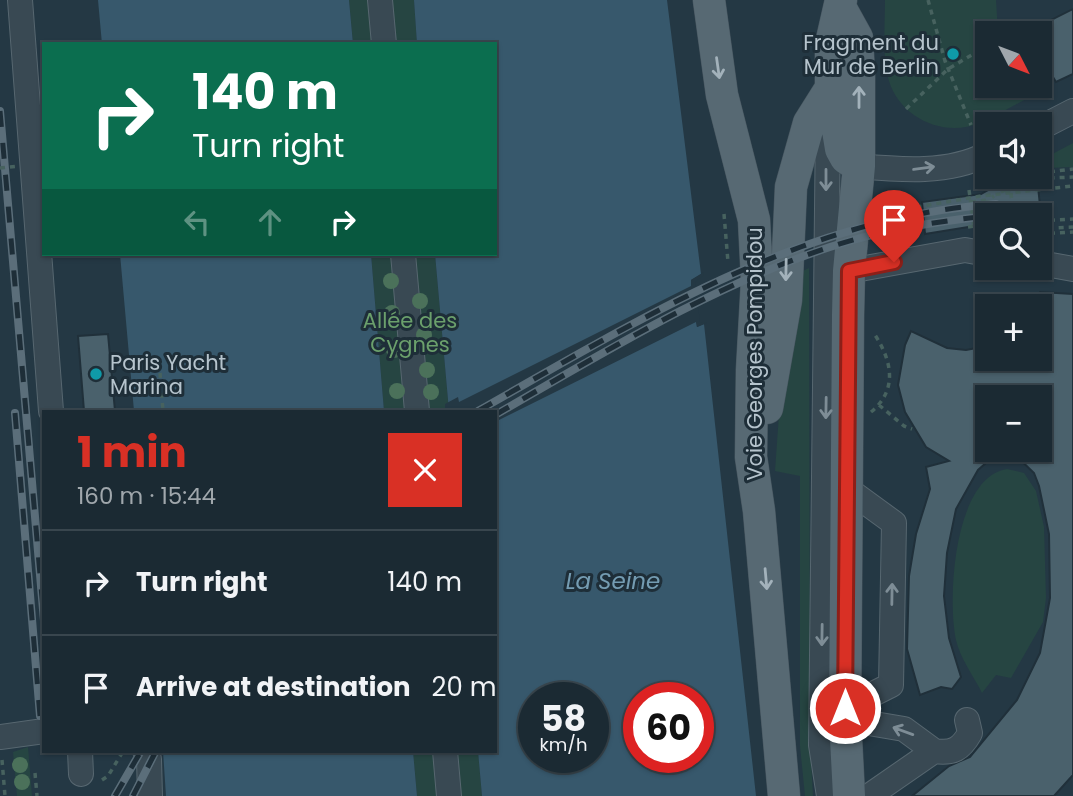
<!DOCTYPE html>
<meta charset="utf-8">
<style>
body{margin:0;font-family:Poppins,sans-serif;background:#24323b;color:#f1f3f6;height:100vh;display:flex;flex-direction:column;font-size:26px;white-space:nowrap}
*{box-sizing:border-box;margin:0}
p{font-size:23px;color:#a0a7ac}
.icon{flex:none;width:38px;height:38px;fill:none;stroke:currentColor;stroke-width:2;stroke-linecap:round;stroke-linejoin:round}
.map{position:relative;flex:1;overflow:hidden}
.panel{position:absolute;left:42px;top:410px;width:455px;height:343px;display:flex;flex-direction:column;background:#1b2a33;border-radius:0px;box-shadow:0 2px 5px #0004,0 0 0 2px #39464e}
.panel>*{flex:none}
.banner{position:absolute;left:42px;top:42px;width:455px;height:214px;border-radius:0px;box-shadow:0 2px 5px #0004,0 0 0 2px #39464e;background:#0b6e4f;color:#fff;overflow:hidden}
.needle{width:46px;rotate:132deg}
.fabs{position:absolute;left:975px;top:21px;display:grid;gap:14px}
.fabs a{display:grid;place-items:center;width:77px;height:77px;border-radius:0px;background:#1b2a33;box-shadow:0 2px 5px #0004,0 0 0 2px #39464e;font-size:35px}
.speed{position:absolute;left:518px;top:682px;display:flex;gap:14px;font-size:35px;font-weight:700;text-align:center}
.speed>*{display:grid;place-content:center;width:91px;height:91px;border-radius:50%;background:#1b2a33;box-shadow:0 2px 5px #0004,0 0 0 2px #39464e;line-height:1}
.speed small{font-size:18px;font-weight:400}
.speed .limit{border:10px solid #d22;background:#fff;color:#111}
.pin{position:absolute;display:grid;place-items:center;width:60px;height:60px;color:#fff;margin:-72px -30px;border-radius:50% 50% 50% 0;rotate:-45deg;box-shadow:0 0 7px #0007}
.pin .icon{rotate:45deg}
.me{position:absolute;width:77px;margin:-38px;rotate:0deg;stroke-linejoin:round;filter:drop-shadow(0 0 5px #0008)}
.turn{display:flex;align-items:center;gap:24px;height:147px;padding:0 35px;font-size:32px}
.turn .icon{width:91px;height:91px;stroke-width:2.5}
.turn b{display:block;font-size:49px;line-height:60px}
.lanes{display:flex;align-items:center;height:66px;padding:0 35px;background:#0003;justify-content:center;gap:35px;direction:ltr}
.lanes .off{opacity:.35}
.round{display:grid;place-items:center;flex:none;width:74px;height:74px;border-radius:0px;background:#24323b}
.headline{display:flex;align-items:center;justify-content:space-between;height:119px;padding:0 35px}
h1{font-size:42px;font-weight:700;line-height:52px;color:#d93025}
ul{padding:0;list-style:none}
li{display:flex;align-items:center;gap:21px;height:105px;padding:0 35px;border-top:2px solid #39464e}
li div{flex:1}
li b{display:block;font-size:26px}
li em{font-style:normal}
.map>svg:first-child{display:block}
.green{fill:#264542}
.water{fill:#37586c;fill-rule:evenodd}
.pier{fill:#243844}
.building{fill:#4a616c;stroke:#20303a;stroke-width:2}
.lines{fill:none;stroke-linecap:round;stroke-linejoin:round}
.minor-casing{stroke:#576770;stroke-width:26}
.major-casing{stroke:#46555f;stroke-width:33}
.path{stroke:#47625f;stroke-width:3.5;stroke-dasharray:5 5;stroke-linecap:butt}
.minor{stroke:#394953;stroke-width:24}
.major{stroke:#576973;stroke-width:32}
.rail-casing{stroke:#5b6e7a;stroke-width:8}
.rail{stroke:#1e2e38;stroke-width:5;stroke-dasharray:16;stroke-linecap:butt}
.path-bridge{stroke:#47625f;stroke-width:3.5;stroke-dasharray:5 5;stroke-linecap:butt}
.tree{fill:#4b715a}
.oneway{stroke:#a3b2bb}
.oneway2{stroke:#7e8d96}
.route-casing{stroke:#8d1f18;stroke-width:18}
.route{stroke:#d93025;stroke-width:12}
.culture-dot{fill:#0f9aa8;stroke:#1e2e38;stroke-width:2.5}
.labels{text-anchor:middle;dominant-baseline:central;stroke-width:6;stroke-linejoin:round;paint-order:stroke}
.poi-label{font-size:21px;fill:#b6c4cd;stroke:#1e2e38;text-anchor:end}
.park-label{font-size:21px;fill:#6ba06c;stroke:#1e2e38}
.street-label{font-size:21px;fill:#b6c4cd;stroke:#1e2e38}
.water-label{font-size:23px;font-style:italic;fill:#749cb2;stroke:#1e2e38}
</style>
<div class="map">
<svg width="1073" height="796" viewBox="0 0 1073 796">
<rect width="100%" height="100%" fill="#243844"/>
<path class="green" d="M 349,0 L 414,0 L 417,44 L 353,44 Z
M 885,0 L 996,0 L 998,33 L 987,33 L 987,86 L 1031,86 L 1035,94 C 1016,104 997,116 977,124 C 942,137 900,117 889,81 C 882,57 885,26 885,0 Z
M 1073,143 L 1073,167 L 1048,168 L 1043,159 Z
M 371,254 L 435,254 L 449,411 L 384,411 Z
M 809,268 L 810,742 L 813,796 L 805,796 L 800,746 L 800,476 L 775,471 L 780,400 L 799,273 Z
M 1007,469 L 1024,473 L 1036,491 L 1044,527 L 1046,598 L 1043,622 L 1011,678 L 996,675 L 982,693 C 974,677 960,658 956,640 C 947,598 954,477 1007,469 Z
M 28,747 L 32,796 L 17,796 L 13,752 Z
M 413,751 L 478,751 L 482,796 L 417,796 Z"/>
<path class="water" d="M 98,0 L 349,0 L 353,44 L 102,44 Z
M 414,0 L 667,0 L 701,274 L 691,280 L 697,327 L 704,324 L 756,796 L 482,796 L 478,751 L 495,751 L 495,411 L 449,411 L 435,254 L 495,254 L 495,44 L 417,44 ZM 534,698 L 593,698 L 593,758 L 534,758 ZM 639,698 L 698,698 L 698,758 L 639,758 Z
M 120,254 L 371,254 L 384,411 L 134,411 Z
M 163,751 L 413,751 L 417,796 L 166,796 Z"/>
<path class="pier" d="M 704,272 L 703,276 L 695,282 L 700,322 L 707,323 L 697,327 L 696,322 L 495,422 L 495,411 L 445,411 L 445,404 L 458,397 L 459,402 L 691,286 L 691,280 Z"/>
<path class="building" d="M 1073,9 L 1073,74 L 1056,82 L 1040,56 L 1040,33 L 1033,29 Z
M 1011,177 L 1037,177 L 1041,215 L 987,215 L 987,224 L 925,234 L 922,202 L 981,194 Z
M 1040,292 L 1073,294 L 1073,775 L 1054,796 L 912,796 L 949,766 L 970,757 L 1017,700 L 1040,653 L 1050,598 L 1049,534 L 1039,486 L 1034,473 L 1010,450 L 1040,450 L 1040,397 L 987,397 L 987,450 L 1001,450 L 978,470 L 956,509 L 947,553 L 944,596 L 949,638 L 961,677 L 952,689 L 941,687 L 920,695 L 907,649 L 909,576 L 916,534 L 930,489 L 926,467 L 949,461 L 926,447 L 905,412 L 898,385 L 905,345 L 911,331 L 947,348 L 966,350 L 987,346 L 987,359 L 1040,359 Z
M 108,334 L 115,411 L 84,411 L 78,336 Z"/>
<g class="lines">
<g class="minor-casing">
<path id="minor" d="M 20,0 L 51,411
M 380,0 L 384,44
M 828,120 L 821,745 L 829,796
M 1040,128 L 1073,111
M 859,166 C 901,170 949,174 987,154
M 403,254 L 417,411
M 1040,263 L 1073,269
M 849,271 L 965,250 L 987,254
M 845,708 L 891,685 L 894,523 L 846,488
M 845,719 L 904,729 L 934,751 L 869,796
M 0,737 L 44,731
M 80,751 L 81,774
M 145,751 L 149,759 L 150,796
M 445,751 L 449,796
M 934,751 C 953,754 961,749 970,733 L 967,720"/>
</g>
<g class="major-casing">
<path id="major" d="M 709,0 L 722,95 L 754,220 L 757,280 L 752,370 L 751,457 L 759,511 L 784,796
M 841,0 L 831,44 L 831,88 L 841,149 L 846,158 L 856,164
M 841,9 L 857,38 L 859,75 L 859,166 L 849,271 L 848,315 L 845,719 L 849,796
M 767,408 L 786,300 L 791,187 L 809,123 L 831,88"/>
</g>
<path class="path" d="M 928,0 L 945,61 L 971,125
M 906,109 L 948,69 L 987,46
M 1040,164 L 1042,163
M 1040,173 L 1073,169
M 1040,175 L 1051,178 L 1073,177
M 1032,177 L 1033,190
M 969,190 L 974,226
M 1001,192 L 1031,177
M 1011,193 L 1013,215
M 971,202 L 988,200
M 887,212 L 981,196 L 1073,186
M 724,214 L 728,262
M 990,215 L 988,200 L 994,196
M 973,218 L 987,216
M 1040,221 L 1073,219
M 968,227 L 987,224
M 1040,234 L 1053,228 L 1073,227
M 1040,234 L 1073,232
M 160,373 L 163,411
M 879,405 L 904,426 L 912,429
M 871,412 C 898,390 892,361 875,335
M 2,760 L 5,796
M 35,773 L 37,796
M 102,780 L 108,776 L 122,753"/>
<use href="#minor" class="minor"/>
<use href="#major" class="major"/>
<g class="rail-casing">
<path id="rail" d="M 0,111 L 44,621
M 478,411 C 642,318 803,217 996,204
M 15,413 L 40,716
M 495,415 C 603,353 711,286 830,247 C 881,230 934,222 987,216
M 115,796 L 141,751
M 133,796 L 156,751"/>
</g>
<use href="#rail" class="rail"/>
<path class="path-bridge" d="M 0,168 L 19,166"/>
</g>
<g class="tree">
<circle cx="391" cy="281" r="8"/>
<circle cx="420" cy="301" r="8"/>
<circle cx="392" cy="313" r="8"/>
<circle cx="424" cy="335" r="8"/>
<circle cx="394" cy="350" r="8"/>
<circle cx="427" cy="370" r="8"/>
<circle cx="397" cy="391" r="8"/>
<circle cx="431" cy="392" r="8"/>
<circle cx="20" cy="765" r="8"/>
<circle cx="22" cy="782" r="8"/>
</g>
<defs><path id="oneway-shaft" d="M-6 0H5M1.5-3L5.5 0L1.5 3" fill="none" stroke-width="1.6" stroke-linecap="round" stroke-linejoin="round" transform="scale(1.75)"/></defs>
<g class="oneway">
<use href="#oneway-shaft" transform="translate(718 68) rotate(82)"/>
<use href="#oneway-shaft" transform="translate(859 97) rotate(-90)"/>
<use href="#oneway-shaft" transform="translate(786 270) rotate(91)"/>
<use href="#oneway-shaft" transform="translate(766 579) rotate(85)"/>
</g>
<g class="oneway2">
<use href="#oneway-shaft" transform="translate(924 168) rotate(-8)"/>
<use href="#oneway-shaft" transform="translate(826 180) rotate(90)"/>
<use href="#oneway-shaft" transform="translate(826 408) rotate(91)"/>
<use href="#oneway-shaft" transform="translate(892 594) rotate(-89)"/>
<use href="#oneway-shaft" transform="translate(822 635) rotate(91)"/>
<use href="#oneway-shaft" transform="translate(903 731) rotate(-160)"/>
</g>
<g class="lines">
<g class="route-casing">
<path id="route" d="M 845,708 L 849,271 L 894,262"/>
</g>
<use href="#route" class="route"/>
</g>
<g class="culture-dot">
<circle cx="953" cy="54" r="7"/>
<circle cx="96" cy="374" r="7"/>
</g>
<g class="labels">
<g class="poi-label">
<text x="939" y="42">Fragment du<tspan x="939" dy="24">Mur de Berlin</tspan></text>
<text x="110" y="362" text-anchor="start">Paris Yacht<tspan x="110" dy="24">Marina</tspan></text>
</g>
<g class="park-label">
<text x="410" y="320">Allée des<tspan x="410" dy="24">Cygnes</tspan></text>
</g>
<g class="street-label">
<text transform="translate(754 354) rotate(-90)">Voie Georges Pompidou</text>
</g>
<g class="water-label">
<text x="613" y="581">La Seine</text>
</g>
</g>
</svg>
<div class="fabs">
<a><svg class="needle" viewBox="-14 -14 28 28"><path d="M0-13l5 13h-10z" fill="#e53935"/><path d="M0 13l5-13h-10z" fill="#a0a7ac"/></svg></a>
<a><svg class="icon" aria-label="sound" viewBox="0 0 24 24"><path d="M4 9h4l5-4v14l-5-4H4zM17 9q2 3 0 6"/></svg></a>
<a><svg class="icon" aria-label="search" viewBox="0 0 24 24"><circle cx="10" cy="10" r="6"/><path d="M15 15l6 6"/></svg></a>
<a>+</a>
<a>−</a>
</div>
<div class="speed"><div>58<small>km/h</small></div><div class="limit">60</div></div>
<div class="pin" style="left:894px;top:262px;background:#d93025"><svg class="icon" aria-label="arrive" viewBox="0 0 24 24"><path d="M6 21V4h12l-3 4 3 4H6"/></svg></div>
<svg class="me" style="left:845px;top:708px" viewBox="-20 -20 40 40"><circle r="17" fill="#d93025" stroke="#fff" stroke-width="3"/><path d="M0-11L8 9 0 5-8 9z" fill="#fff"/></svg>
<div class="banner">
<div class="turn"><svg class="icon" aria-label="right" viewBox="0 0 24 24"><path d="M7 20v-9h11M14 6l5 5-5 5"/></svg><div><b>140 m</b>Turn right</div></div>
<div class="lanes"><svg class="icon off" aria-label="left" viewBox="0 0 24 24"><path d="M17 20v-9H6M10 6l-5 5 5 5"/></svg><svg class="icon off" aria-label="ahead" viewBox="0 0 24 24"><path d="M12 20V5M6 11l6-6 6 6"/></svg><svg class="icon" aria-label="right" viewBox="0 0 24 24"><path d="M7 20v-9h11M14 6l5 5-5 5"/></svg></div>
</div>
<section class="panel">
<div class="headline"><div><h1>1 min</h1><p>160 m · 15:44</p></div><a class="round" style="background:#d93025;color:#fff"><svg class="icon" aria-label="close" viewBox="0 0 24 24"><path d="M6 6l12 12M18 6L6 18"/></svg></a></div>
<ul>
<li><svg class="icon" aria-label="right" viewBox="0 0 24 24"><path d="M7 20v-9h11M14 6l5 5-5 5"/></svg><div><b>Turn right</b></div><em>140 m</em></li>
<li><svg class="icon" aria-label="arrive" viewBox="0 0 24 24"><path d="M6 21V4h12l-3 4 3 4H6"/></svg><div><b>Arrive at destination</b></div><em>20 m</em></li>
</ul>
</section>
</div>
